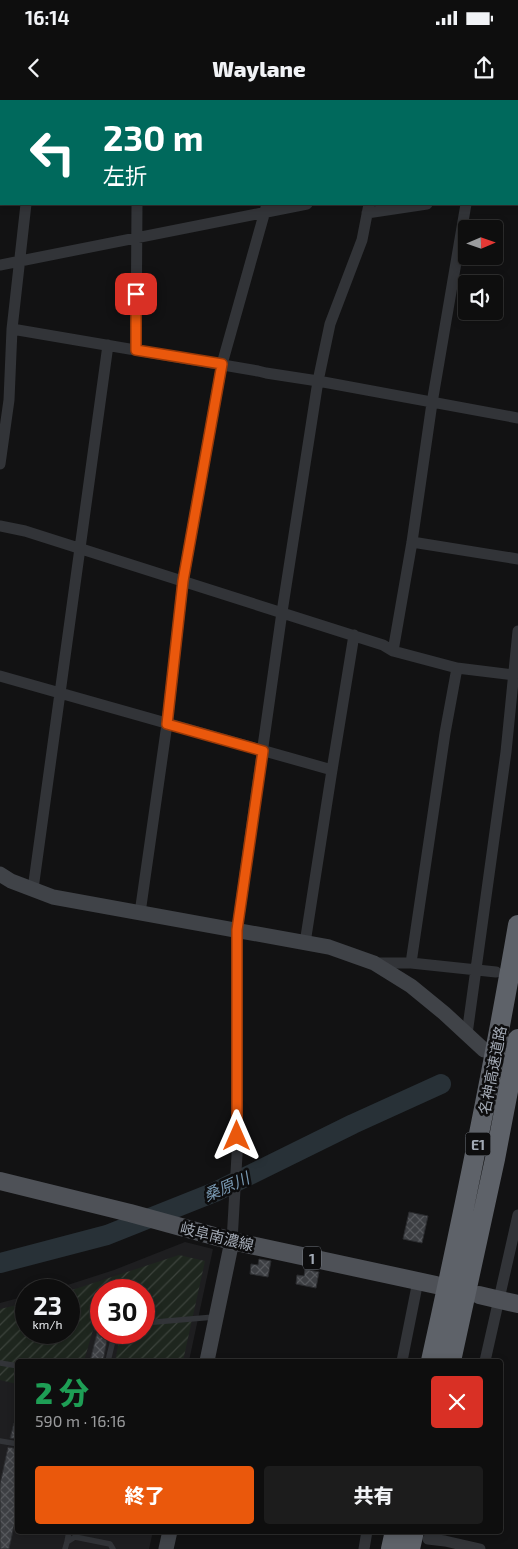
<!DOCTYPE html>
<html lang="ja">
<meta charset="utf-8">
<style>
body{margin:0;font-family:"Exo 2","Noto Sans JP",sans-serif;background:#1c1c1c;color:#f1f3f6;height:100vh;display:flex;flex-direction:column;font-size:19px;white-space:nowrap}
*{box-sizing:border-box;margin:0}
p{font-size:16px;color:#9b9c9e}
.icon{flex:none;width:28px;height:28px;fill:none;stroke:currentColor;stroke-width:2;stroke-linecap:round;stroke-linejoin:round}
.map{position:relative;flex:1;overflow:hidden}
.drawer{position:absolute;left:15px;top:1259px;width:488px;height:175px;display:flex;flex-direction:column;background:#0e0e0e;border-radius:5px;box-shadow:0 2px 8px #0003,0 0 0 1px #2e2e2e}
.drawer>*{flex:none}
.hud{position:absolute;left:0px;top:0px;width:519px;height:105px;box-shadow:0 2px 8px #0003,0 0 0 1px #2e2e2e;background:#00695c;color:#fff;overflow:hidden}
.needle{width:32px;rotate:88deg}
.controls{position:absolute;left:458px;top:120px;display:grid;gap:10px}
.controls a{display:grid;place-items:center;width:45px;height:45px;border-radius:5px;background:#0e0e0e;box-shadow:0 2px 8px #0003,0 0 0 1px #2e2e2e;font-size:25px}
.speed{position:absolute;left:15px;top:1179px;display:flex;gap:10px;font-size:25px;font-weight:700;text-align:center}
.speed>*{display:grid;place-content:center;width:65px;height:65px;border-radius:50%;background:#0e0e0e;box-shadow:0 2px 8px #0003,0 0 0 1px #2e2e2e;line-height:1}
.speed small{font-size:12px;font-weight:400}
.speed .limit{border:8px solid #d22;background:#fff;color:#111}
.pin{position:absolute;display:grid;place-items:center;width:42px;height:42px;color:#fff;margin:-21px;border-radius:10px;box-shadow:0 2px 8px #0006}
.me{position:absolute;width:55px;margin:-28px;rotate:0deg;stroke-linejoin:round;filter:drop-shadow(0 0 4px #0008)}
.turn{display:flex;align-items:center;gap:18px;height:105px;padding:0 20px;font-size:22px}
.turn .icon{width:65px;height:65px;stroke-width:2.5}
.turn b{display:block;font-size:35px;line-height:42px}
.round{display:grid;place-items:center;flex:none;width:52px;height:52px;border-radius:5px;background:#1c1c1c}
.summary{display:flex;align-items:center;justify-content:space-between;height:85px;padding:0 20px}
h1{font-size:30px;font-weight:800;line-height:38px;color:#1e9e55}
.button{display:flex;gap:10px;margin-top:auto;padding:10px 20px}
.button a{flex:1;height:58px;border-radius:5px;background:#ea580c;color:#fff;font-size:20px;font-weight:800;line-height:58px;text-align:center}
.button a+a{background:#1c1c1c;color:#f1f3f6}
.status{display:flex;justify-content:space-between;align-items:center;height:35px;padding:0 25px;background:#0e0e0e;direction:ltr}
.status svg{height:14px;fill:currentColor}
header{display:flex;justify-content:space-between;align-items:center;height:65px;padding:0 20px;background:#0e0e0e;font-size:22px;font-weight:800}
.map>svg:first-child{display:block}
.built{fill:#1e1e20;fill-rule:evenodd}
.garden{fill:url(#garden-furrows)}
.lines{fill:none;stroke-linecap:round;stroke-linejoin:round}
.river{stroke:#283137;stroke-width:20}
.building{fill:url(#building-cross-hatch);stroke:#2b2c2f}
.lane{stroke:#323438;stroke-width:5.5}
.street{stroke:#323438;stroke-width:11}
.secondary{stroke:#404348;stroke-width:15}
.primary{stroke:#4e5157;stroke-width:18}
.highway{stroke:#5e6269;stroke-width:20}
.route-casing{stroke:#983908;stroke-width:12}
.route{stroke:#ea580c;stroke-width:9}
.labels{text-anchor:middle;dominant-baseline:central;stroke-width:5;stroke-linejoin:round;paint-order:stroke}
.shield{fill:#0d0d0e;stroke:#757a82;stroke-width:1}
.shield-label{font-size:14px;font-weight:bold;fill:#a2a9b4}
.street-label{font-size:15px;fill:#a2a9b4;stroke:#0d0d0e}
.water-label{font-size:16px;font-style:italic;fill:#7898b1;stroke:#0d0d0e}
</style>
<div class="status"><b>16:14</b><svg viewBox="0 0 49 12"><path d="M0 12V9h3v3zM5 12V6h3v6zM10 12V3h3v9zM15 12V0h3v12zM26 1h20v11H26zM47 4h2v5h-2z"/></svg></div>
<header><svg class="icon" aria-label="back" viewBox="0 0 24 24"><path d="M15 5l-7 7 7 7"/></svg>Waylane<svg class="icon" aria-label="share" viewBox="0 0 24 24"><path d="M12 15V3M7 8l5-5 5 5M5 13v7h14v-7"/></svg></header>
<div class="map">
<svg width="518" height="1449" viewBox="0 0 518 1449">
<defs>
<pattern id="garden-furrows" width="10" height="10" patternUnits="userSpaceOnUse" patternTransform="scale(1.25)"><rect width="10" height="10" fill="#1e261e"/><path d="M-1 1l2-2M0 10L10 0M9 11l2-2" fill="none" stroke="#3c433c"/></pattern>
<pattern id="building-cross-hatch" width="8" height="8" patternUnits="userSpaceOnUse" patternTransform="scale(1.25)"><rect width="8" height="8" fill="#3d3f43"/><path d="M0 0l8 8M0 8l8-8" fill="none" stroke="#56585c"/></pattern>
</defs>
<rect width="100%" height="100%" fill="#121213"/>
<path class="built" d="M 185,1142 L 213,1149 L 189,1261 L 18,1261 L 18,1431 L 153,1431 L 149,1449 L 0,1449 L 0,1203 L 26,1196 L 26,1232 L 69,1232 L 69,1190 L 52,1190 L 114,1170 ZM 101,1190 L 144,1190 L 144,1232 L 101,1232 Z"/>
<path class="garden" d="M 179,1155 L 205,1161 L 183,1261 L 115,1261 L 120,1236 L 106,1233 L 144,1232 L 144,1190 L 101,1190 L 101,1231 L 93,1230 L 84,1261 L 18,1261 L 17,1284 L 0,1280 L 0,1209 L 26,1203 L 26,1232 L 69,1232 L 69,1191 Z"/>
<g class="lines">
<path class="river" d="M 0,1163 L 107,1135 L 215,1092 L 353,1024 L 441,984"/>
</g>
<path class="building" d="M 409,1112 L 428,1116 L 422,1143 L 403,1139 Z
M 259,1159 L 271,1161 L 268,1177 L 250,1174 L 251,1164 L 258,1165 Z
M 305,1169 L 319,1172 L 316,1188 L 296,1184 L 297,1175 L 304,1176 Z
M 97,1233 L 108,1235 L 103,1261 L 90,1261 Z
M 14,1323 L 18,1324 L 18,1339 L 10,1338 Z
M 8,1347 L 18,1349 L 18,1408 L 9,1449 L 0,1449 L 0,1384 Z"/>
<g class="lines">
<path class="lane" d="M 144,1223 L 214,1217
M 108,1261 L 115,1232
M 0,1263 L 18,1266
M 0,1341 L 18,1344
M 67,1442 L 69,1431
M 65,1449 L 67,1442 L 75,1437 L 110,1444 L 113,1449"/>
<path class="street" d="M 38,1 L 38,0
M 139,1 L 139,0
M 298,1 L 298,0
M 389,1 L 389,0
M 469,1 L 469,0
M 367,113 L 427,104
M 0,165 L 307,104
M 12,229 L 258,271 L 266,273 L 318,281 L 518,318
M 136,250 L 137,104
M 0,364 L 9,300 L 12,229 L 26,104
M 0,426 L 25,431 L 383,545 L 393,551 L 457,568 L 514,575
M 412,442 L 518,459
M 393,551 L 412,442 L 432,303 L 466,104
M 0,576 L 332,670 L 305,843
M 332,670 L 354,535
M 33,789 L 108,245
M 140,813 L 167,624 L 183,481 L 222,264 L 267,104
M 374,863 L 411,863 L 496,872
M 411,863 L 445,633 L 457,568
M 467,934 L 506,652 L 518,531
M 232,1141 L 237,1055 L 237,830 L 282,512 L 318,281 L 330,224 L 362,140 L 369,104
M 402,1261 L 418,1181
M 485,1261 L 518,1115
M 428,1439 L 445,1441 L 480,1449
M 364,1449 L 367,1431"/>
<path class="secondary" d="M 197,0 L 201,1
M 0,774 L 11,781 L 53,797 L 329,847 L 374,863 L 411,886 L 444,913 L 484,950
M 207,1261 L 232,1141
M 166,1449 L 170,1431"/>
<path class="primary" d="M 0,1081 L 130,1113 L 232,1141 L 436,1185
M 479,1195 L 518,1204"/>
<path class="highway" d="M 431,1261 C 463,1116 493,971 518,825
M 451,1261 L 495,1059 L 518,939
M 391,1449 L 395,1431
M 410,1449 L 414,1431"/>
</g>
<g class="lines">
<g class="route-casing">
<path id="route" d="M 136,194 L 136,250 L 222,264 L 183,481 L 167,624 L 263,651 L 237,830 L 237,1036"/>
</g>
<use href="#route" class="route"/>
</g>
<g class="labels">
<g class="shield">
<rect x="465.5" y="1032.5" width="25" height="23" rx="4"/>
<rect x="303" y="1146.5" width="18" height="23" rx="4"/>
</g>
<g class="shield-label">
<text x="478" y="1044">E1</text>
<text x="312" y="1158">1</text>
</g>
<g class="street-label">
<text transform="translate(492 970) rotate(-79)">名神高速道路</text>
<text transform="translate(217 1136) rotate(14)">岐阜南濃線</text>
</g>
<g class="water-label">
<text transform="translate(226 1086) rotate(-24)">桑原川</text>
</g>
</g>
</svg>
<div class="controls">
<a><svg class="needle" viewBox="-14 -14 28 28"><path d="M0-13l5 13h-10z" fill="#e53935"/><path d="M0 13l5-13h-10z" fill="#9b9c9e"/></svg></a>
<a><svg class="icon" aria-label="sound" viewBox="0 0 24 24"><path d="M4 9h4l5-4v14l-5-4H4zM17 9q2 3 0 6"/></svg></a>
</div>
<div class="speed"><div>23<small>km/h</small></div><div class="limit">30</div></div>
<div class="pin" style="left:136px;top:194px;background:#d93025"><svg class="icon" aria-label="arrive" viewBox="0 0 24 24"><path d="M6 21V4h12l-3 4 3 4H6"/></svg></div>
<svg class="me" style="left:237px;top:1036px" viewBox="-20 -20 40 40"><path d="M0-17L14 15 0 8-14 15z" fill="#ea580c" stroke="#fff" stroke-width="4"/></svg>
<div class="hud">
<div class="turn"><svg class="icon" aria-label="left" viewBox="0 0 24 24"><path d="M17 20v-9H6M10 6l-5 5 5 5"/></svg><div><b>230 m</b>左折</div></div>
</div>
<section class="drawer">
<div class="summary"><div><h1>2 分</h1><p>590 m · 16:16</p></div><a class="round" style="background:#d93025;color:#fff"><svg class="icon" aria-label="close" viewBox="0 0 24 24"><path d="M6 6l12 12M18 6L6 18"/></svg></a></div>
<div class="button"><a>終了</a><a>共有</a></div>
</section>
</div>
